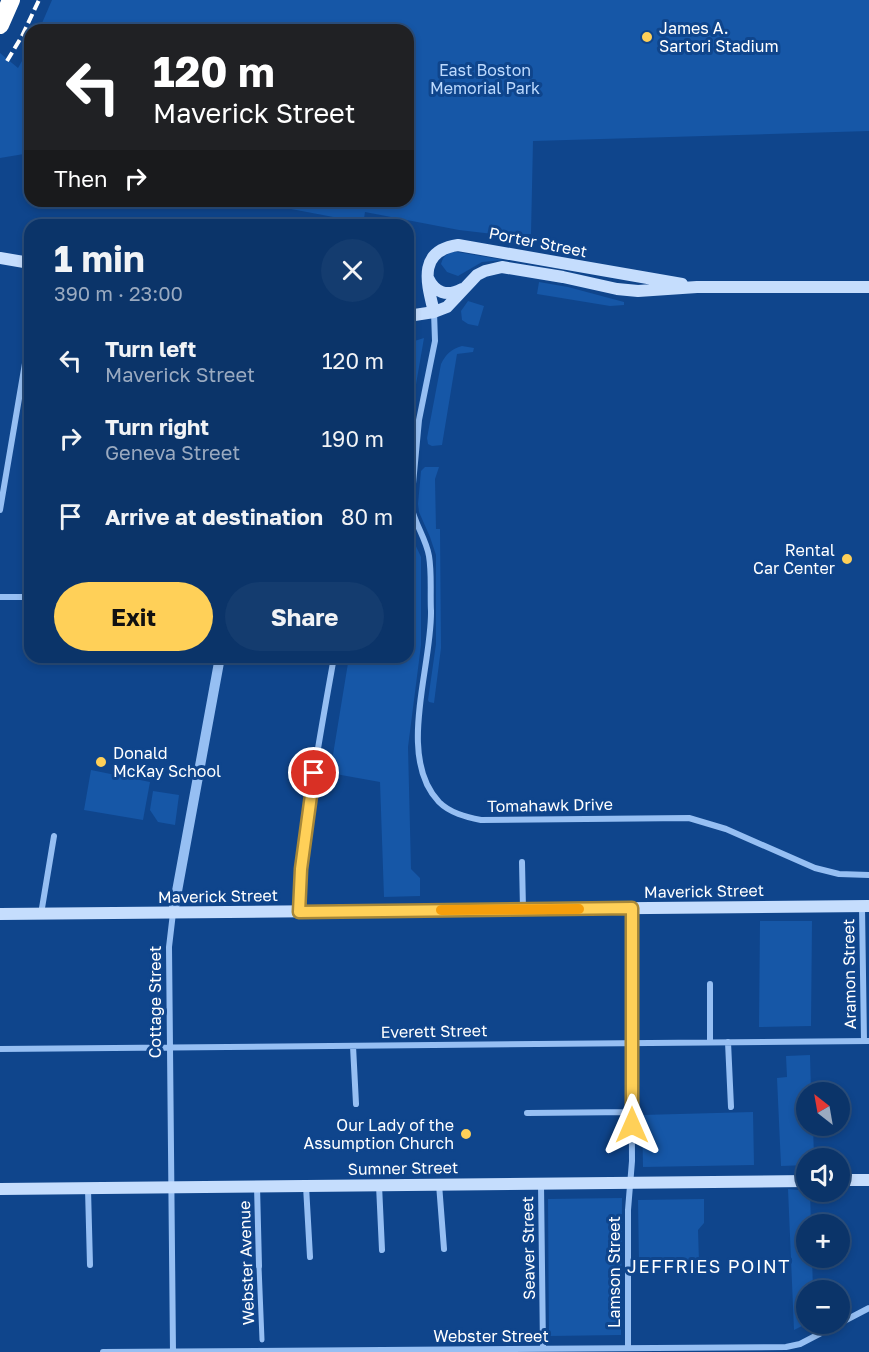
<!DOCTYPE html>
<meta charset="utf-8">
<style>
body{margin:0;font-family:"Golos Text",sans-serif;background:#143c6f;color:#f1f3f6;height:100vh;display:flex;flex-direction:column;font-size:22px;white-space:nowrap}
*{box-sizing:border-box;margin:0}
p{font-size:20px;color:#9aaac0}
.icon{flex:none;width:33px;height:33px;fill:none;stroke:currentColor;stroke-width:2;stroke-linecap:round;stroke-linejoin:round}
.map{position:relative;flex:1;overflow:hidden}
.details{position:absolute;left:24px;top:219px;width:390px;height:444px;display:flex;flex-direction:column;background:#0b3469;border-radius:18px;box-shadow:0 3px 9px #0003,0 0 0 2px #2b4f7d}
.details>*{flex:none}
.banner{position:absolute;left:24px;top:24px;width:390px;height:183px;border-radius:18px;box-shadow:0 3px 9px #0003,0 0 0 2px #2b4f7d;background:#202124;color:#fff;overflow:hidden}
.needle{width:39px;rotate:329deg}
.buttons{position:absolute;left:796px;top:1082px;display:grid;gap:12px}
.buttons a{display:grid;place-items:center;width:54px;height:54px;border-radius:50%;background:#0b3469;box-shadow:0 3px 9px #0003,0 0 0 2px #2b4f7d;font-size:30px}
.pin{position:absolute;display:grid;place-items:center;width:51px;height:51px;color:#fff;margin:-26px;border:3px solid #fff;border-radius:50%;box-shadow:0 2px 6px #0007}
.me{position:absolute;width:66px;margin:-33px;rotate:0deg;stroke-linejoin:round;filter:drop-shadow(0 0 4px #0008)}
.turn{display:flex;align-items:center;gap:21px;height:126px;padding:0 30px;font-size:27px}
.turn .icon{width:78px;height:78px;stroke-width:2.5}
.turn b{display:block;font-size:42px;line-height:51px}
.then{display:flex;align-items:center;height:57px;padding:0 30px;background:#0003;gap:12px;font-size:22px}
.round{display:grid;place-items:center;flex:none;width:63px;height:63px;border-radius:32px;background:#143c6f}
.overview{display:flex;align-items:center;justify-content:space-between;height:102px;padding:0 30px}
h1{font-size:36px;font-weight:700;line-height:45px}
.cta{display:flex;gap:12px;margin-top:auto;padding:12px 30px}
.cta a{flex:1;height:69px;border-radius:36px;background:#ffd058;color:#111;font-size:24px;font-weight:700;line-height:69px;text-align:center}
.cta a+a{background:#143c6f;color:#f1f3f6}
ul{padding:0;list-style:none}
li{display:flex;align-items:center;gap:18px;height:78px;padding:0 30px}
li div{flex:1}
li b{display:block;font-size:22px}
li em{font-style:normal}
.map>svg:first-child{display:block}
.green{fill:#1657a7}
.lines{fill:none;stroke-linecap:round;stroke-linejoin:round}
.pedestrian{stroke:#96bff3;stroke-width:5}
.minor{stroke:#96bff3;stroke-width:6}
.tertiary{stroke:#96bff3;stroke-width:10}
.secondary{stroke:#c5ddfd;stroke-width:12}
.motorway{stroke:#fff;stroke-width:18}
.rail{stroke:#fff;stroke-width:4;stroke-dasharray:10 4.5;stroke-linecap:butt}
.route-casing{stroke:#a68739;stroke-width:15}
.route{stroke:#ffd058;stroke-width:10}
.slow{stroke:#f59e0b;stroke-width:10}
.poi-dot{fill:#ffd058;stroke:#0f458c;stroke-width:2}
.labels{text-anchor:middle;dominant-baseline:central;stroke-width:6;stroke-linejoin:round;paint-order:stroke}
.poi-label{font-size:16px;fill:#fff;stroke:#0f458c;text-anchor:start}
.park-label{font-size:16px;fill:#bddafe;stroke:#0f458c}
.street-label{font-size:16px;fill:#fff;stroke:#0f458c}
.neighbourhood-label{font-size:18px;letter-spacing:1.5px;fill:#fff;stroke:#0f458c}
</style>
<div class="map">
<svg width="869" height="1352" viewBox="0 0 869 1352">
<rect width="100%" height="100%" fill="#0f458c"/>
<path class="green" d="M 52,0 L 869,0 L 869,131 L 533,141 L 531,234 L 493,234 L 459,230 L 365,212 L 363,225 L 343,225 L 344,219 L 249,201 L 408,201 L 408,30 L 39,30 Z
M 30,47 L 30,153 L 0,158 L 0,53 L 18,68 Z
M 452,252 L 457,252 L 504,260 L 482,262 L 458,276 L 447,272 L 441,264 C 443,257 446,254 452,252 Z
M 539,282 L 568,287 L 624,302 L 624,305 L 610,306 L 537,294 Z
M 468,301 L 484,306 L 478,326 L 468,324 L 462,320 L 461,311 Z
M 424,338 L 408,431 L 408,343 Z
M 462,346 L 474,348 L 473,352 L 457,354 L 442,445 L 432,446 L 428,444 L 427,438 L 441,364 C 446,354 451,349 462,346 Z
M 425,467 L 439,467 L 435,479 L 436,529 L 440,529 L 441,648 L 434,703 L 429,702 L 428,700 L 436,644 L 436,555 L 430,537 L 419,512 L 418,504 L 421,471 Z
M 408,529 L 421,557 L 421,645 L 408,747 L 411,869 L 420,878 L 420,896 L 384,897 L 380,782 L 330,773 L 349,657 L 371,657 L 397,661 L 398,657 L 408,657 L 408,584 L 411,562 L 408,561 Z
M 91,770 L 150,782 L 143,820 L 84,810 Z
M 153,791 L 179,795 L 175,825 L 158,822 L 150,810 Z
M 760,921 L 812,921 L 811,1026 L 759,1027 Z
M 810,1055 L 811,1092 L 807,1092 L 807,1125 L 813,1125 L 814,1158 L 807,1158 L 807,1165 L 781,1166 L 777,1078 L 787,1077 L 786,1056 Z
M 753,1112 L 754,1165 L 643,1167 L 642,1115 Z
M 788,1189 L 810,1191 L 811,1224 L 807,1224 L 807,1257 L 812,1257 L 813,1290 L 807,1290 L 808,1323 L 794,1330 Z
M 622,1198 L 621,1335 L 549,1336 L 548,1199 Z
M 704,1199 L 704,1223 L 698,1230 L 699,1262 L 639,1262 L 638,1200 Z"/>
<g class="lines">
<path class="pedestrian" d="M 259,1266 L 262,1340"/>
<path class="minor" d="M 434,312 L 435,341 L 419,420 L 411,505 C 414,523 426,538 429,556 C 432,574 430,593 431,611 C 432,667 396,757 439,802 C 450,813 466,817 481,820 L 689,818 L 726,829 L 815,868 L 839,874 L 869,875
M 0,510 L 30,334
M 0,597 L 30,597
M 522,862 L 523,909
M 862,907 L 864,1041
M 299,911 C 303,826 319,741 334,657
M 173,913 L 169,947 L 173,1352
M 41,914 L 54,836
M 710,984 L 710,1042
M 728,1042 L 731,1107
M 353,1046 L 356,1104
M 0,1049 L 869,1041
M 527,1113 L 632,1112
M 439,1184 L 444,1249
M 541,1184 L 543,1349
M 379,1185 L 382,1250
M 257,1186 L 259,1266
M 306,1186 L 310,1257
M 88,1189 L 90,1265
M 628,1348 L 628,1210 L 632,1161 L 631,908
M 103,1352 L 786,1347 L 800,1344 L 869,1308"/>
<path class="tertiary" d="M 173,913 L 220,657"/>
<path class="secondary" d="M 0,258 L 30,263
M 428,278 C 435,293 447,297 462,289
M 434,312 C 427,283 417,251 458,245 L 682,284
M 408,316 L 434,312 L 447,307 L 477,275 L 485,271 L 502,267 L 563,277 L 617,289 L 638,291 L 697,287 L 869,287
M 0,914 L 869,906
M 840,1180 L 869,1180
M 0,1189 L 807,1181"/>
<path class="motorway" d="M 0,25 L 11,0"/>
<path class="rail" d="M 7,61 L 22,36 L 39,0"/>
</g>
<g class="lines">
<g class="route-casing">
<path id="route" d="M 314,773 L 301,869 L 299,912 L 632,908 L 632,1125"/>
</g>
<use href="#route" class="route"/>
<path class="slow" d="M 441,910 L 579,909"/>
</g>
<g class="poi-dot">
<circle cx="647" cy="37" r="6"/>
<circle cx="847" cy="559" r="6"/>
<circle cx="101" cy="762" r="6"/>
<circle cx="466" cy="1134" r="6"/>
</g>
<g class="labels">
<g class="poi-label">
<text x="659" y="28">James A.<tspan x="659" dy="18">Sartori Stadium</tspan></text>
<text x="835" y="550" text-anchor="end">Rental<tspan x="835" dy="18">Car Center</tspan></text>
<text x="113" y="753">Donald<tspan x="113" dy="18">McKay School</tspan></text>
<text x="454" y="1125" text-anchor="end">Our Lady of the<tspan x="454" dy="18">Assumption Church</tspan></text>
</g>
<g class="park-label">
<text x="485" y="70">East Boston<tspan x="485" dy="18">Memorial Park</tspan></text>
</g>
<g class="street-label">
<text transform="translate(538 242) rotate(11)">Porter Street</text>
<text transform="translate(550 805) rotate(-1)">Tomahawk Drive</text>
<text transform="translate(704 891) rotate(-1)">Maverick Street</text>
<text transform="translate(218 896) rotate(-1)">Maverick Street</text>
<text transform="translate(849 974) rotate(-91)">Aramon Street</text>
<text transform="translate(155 1002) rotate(-90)">Cottage Street</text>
<text transform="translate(434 1031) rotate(-1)">Everett Street</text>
<text transform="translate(403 1168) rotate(-1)">Sumner Street</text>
<text transform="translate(528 1248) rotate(-91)">Seaver Street</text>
<text transform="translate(246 1263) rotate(-92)">Webster Avenue</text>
<text transform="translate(614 1272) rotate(-90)">Lamson Street</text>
<text x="491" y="1336">Webster Street</text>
</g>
<g class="neighbourhood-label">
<text x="709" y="1266">JEFFRIES POINT</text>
</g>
</g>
</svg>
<div class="buttons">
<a><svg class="needle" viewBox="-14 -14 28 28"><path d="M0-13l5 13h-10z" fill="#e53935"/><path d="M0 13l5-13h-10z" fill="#9aaac0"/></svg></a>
<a><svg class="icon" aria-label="sound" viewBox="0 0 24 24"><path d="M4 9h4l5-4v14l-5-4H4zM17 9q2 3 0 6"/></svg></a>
<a>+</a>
<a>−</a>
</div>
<div class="pin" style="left:314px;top:773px;background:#d93025"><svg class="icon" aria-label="arrive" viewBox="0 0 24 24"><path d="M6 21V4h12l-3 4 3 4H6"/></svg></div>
<svg class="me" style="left:632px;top:1125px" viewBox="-20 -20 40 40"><path d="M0-17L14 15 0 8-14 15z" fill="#ffd058" stroke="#fff" stroke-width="4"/></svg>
<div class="banner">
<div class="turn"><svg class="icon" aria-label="left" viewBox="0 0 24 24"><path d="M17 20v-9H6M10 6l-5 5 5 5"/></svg><div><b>120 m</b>Maverick Street</div></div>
<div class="then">Then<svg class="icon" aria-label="right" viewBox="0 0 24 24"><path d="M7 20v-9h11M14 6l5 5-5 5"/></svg></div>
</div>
<section class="details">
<div class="overview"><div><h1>1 min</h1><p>390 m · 23:00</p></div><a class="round"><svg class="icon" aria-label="close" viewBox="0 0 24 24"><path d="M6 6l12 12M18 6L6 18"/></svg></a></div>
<ul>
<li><svg class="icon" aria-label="left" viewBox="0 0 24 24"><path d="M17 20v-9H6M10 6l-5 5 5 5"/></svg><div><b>Turn left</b><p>Maverick Street</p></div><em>120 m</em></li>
<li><svg class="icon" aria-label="right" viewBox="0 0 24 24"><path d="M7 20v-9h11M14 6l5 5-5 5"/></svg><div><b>Turn right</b><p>Geneva Street</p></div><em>190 m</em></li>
<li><svg class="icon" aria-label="arrive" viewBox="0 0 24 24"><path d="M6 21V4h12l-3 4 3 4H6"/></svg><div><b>Arrive at destination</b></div><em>80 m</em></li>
</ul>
<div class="cta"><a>Exit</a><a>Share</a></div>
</section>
</div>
